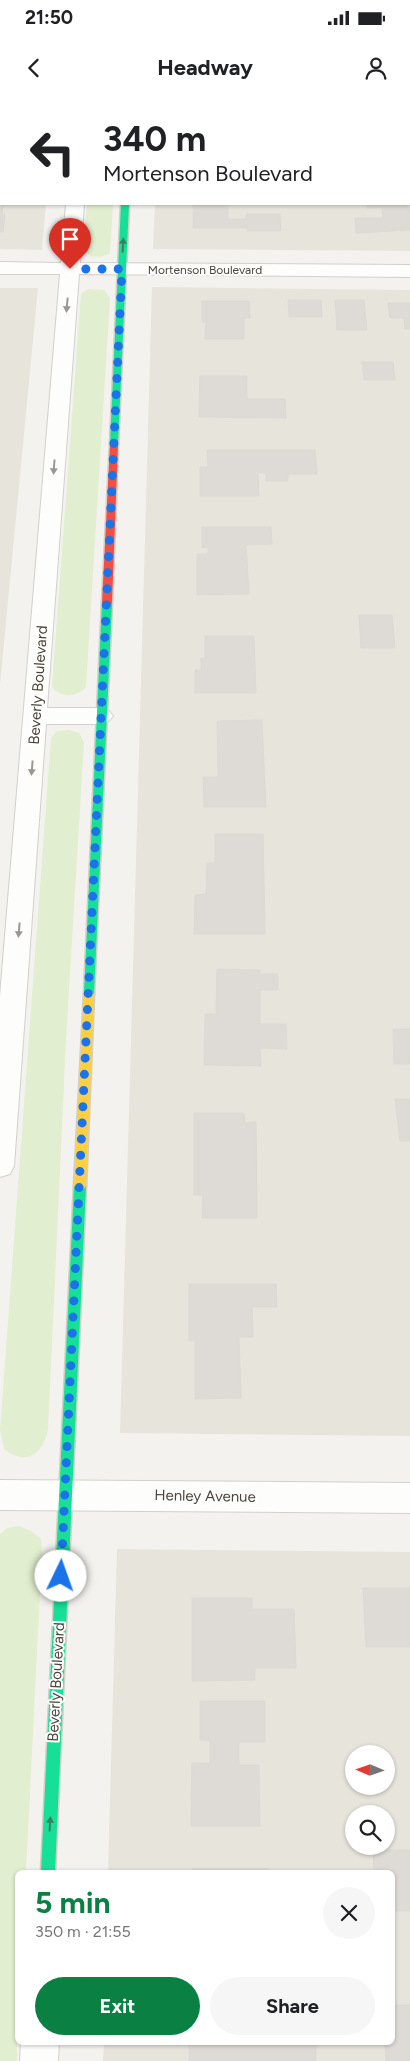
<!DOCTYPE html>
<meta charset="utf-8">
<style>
body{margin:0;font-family:Figtree,sans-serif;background:#f6f6f6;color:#202124;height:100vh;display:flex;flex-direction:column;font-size:19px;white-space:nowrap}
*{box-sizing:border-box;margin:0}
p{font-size:16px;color:#757577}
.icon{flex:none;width:28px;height:28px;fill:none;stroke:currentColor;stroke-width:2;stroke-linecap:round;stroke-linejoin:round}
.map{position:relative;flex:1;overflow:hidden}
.side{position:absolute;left:15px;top:1770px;width:380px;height:175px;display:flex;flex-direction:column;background:#fff;border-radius:8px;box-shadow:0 1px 4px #0004}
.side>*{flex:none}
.banner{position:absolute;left:0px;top:0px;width:410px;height:105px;box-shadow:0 1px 4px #0004;background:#fff;color:#202124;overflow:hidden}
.needle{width:32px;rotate:272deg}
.fabs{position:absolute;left:345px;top:1645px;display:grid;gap:10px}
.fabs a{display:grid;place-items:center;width:50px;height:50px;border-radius:50%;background:#fff;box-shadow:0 1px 4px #0004;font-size:25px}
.pin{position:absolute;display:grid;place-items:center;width:42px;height:42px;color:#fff;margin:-51px -21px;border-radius:50% 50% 50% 0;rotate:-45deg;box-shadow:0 0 5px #0007}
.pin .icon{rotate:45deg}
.me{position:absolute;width:55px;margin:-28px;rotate:3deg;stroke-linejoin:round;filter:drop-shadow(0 0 4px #0008)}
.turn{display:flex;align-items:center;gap:18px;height:105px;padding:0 20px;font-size:22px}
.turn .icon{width:65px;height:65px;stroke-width:2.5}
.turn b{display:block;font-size:35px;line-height:42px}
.round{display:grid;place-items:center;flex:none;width:52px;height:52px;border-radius:26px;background:#f6f6f6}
.head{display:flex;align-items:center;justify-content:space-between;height:85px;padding:0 20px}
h1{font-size:30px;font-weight:700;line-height:38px;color:#0b8043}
.primary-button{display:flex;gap:10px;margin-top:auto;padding:10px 20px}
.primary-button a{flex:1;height:58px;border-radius:30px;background:#0b8043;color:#fff;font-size:20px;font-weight:700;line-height:58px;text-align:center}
.primary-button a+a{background:#f6f6f6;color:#202124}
.status{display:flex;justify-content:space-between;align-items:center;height:35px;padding:0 25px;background:#fff;direction:ltr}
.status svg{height:14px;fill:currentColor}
header{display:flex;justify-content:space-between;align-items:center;height:65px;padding:0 20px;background:#fff;font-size:22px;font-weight:700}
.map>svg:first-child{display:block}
.residential{fill:#e7e4dc;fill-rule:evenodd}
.green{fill:#e1eecf}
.building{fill:#dedbd6;stroke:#dcd9d4}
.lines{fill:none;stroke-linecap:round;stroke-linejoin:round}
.street-casing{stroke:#d2d0cb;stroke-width:2}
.fast-casing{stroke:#d3cfc5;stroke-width:3}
.slow-casing{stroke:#d3cfc5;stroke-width:3}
.jam-casing{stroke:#d3cfc5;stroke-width:3}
.street{fill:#fdfdfc;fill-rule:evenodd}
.fast{fill:#16e098;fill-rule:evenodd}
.slow{fill:#ffcf43;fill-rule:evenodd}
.jam{fill:#f24e42;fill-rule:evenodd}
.oneway{fill:#36825f}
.oneway2{fill:#9b9791}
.route{stroke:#1a73e8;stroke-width:9;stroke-dasharray:0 16.2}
.labels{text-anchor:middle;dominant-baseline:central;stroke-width:4;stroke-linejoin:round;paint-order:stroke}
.far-street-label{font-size:12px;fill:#4b4439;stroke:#fff}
.street-label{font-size:15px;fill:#4b4439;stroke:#fff}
</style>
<div class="status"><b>21:50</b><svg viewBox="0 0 49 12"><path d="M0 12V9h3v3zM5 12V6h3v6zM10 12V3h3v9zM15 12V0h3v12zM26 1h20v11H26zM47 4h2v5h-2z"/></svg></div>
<header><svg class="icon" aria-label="back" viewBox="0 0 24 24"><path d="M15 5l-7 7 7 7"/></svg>Headway<svg class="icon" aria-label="person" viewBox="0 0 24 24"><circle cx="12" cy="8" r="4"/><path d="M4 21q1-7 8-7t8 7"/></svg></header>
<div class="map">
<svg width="410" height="1961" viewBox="0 0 410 1961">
<rect width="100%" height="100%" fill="#f4f2ee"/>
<path class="residential" d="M 0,0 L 57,0 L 1,1 L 1,104 L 46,104 L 42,150 L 0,149 Z
M 158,0 L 410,0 L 410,151 L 153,149 L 155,104 L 409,104 L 409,1 Z
M 152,187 L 410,190 L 410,1336 L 120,1333 Z
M 0,188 L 38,188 L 0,585 Z
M 117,1449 L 410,1452 L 410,1961 L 103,1961 L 104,1943 L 392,1942 L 392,1772 L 108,1772 ZM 354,1654 L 386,1654 L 386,1686 L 354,1686 ZM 354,1714 L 386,1714 L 386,1746 L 354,1746 Z"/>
<path class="green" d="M 87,104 L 113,104 L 110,153 L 101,157 L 90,156 L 83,149 Z
M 88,189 L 104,190 L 110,198 L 86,587 C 77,597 62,599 52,587 L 81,194 Z
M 70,630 L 79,633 L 84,642 L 66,940 L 48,1330 C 42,1355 26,1366 4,1349 L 0,1330 L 51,638 L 57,631 Z
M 19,1426 L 31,1431 L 41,1439 L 42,1453 L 26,1772 L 18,1772 L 17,1961 L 0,1961 L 0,1434 L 7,1428 Z"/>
<path class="building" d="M 355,0 L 410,0 L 410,12 L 409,1 Z
M 409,98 L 410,130 L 356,133 L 355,118 L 383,118 L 382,108 L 367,108 L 367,104 L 409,104 Z
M 0,99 L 3,104 L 2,115 L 5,115 L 3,132 L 0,132 Z
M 193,104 L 228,104 L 228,119 L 246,119 L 246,114 L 280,114 L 281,131 L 247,131 L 247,128 L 193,128 Z
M 288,200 L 321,200 L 322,217 L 289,217 Z
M 335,200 L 364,200 L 367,230 L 337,230 Z
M 202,201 L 249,201 L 250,218 L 244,218 L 244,239 L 205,239 L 206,222 L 202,222 Z
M 388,203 L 410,203 L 410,229 L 405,229 L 404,218 L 390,218 Z
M 362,262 L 393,262 L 395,280 L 364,280 Z
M 200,276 L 247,276 L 247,299 L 285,299 L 286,318 L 199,317 Z
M 207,350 L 315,350 L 317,374 L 288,374 L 288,381 L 266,381 L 266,373 L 258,373 L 259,396 L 200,396 L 200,367 L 208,367 Z
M 202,427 L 271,427 L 272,444 L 246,445 L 249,494 L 197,495 L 197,454 L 208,454 L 208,447 L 202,448 Z
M 359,515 L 392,515 L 395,548 L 361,548 Z
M 205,536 L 254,536 L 256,593 L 195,593 L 195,570 L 201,570 L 201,558 L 205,558 Z
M 262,620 L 266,707 L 204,707 L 203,677 L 218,677 L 217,621 Z
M 215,734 L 263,734 L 265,834 L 194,834 L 195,795 L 206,794 L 207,763 L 215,763 Z
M 217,869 L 260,870 L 260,874 L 278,874 L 278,890 L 260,890 L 260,924 L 286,924 L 287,949 L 260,948 L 261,966 L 204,965 L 205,914 L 216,914 Z
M 393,929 L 410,929 L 410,964 L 394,964 Z
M 395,999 L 410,999 L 410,1041 L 400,1041 Z
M 194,1013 L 244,1013 L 245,1023 L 256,1022 L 257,1118 L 202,1118 L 203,1095 L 194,1095 Z
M 189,1184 L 276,1184 L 277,1207 L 252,1207 L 253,1237 L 239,1237 L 241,1298 L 195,1299 L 195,1241 L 189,1241 Z
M 363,1488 L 410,1488 L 410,1547 L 366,1547 Z
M 192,1498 L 252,1498 L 252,1509 L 294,1509 L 296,1568 L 255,1568 L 255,1580 L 192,1581 Z
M 200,1601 L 265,1601 L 265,1642 L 239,1642 L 239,1665 L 259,1665 L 260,1726 L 191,1726 L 192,1663 L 210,1663 L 210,1641 L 200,1640 Z
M 373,1750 L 410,1750 L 410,1811 L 392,1811 L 392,1772 L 374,1772 Z
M 192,1769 L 269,1769 L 269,1772 L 192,1772 Z
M 392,1905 L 410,1905 L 410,1961 L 386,1961 L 385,1942 L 392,1942 Z
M 189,1942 L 316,1942 L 316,1961 L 189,1961 Z"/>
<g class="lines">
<g class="street-casing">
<path id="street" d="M 77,0 L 93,0 L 93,1 L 77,1 Z
M 122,0 L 138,0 L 138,1 L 122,1 Z
M 66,104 L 84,104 L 80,163 L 410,165 L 410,177 L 79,174 L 47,608 L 101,608 L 109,611 L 113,616 L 109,621 L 101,624 L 46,624 L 14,1066 L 10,1074 L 0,1077 L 0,896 L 60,174 L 0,174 L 0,162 L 61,163 Z
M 0,1380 L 410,1383 L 410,1413 L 0,1410 Z
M 21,1942 L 59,1942 L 58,1961 L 20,1961 Z"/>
</g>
<g class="fast-casing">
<path id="fast" d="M 121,104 L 129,104 L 118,344 L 114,347 L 110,344 Z
M 107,500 L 112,503 L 94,894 L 89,898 L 84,894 L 102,503 Z
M 80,1081 L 84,1083 L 86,1086 L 55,1772 L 41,1772 L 74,1086 L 76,1083 Z"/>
</g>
<g class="slow-casing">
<path id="slow" d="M 89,890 L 94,894 L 86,1086 L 84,1089 L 76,1089 L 74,1086 L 84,894 Z"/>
</g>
<g class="jam-casing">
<path id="jam" d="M 114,341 L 118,344 L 112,503 L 107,506 L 102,503 L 110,344 Z"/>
</g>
<use href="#street" class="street"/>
<use href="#fast" class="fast"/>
<use href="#slow" class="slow"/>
<use href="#jam" class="jam"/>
</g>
<defs><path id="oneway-solid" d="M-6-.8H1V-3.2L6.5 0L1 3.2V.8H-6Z" transform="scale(1.25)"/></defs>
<g class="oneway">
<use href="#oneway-solid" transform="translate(123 145) rotate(-87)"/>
<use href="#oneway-solid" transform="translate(50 1724) rotate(-87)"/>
</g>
<g class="oneway2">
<use href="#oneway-solid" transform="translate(67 205) rotate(95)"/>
<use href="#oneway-solid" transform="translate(54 367) rotate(94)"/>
<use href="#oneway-solid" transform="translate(32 668) rotate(95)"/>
<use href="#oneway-solid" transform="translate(19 830) rotate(95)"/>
</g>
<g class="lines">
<path class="route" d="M 61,1476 L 122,169 L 70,169"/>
</g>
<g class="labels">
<g class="far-street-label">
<text x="205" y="170">Mortenson Boulevard</text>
</g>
<g class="street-label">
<text transform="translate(38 585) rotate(-86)">Beverly Boulevard</text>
<text transform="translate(205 1396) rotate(1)">Henley Avenue</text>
<text transform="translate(56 1582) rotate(-87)">Beverly Boulevard</text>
</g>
</g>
</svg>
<div class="fabs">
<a><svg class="needle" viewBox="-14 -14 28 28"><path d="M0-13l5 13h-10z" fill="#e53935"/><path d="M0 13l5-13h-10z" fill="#757577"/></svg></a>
<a><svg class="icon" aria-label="search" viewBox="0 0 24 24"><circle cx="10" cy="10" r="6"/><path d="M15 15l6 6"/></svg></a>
</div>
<div class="pin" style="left:70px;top:169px;background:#d93025"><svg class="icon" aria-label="arrive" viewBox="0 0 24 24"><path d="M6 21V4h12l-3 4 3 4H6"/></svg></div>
<svg class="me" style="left:61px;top:1476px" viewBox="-20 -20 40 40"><circle r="19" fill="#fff"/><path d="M0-13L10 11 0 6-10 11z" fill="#1a73e8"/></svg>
<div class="banner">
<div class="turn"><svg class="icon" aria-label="left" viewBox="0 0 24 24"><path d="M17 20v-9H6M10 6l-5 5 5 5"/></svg><div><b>340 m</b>Mortenson Boulevard</div></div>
</div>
<section class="side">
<div class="head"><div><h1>5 min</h1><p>350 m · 21:55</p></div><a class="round"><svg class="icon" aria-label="close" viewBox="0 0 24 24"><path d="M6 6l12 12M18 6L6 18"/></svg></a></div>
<div class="primary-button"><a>Exit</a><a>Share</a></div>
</section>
</div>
